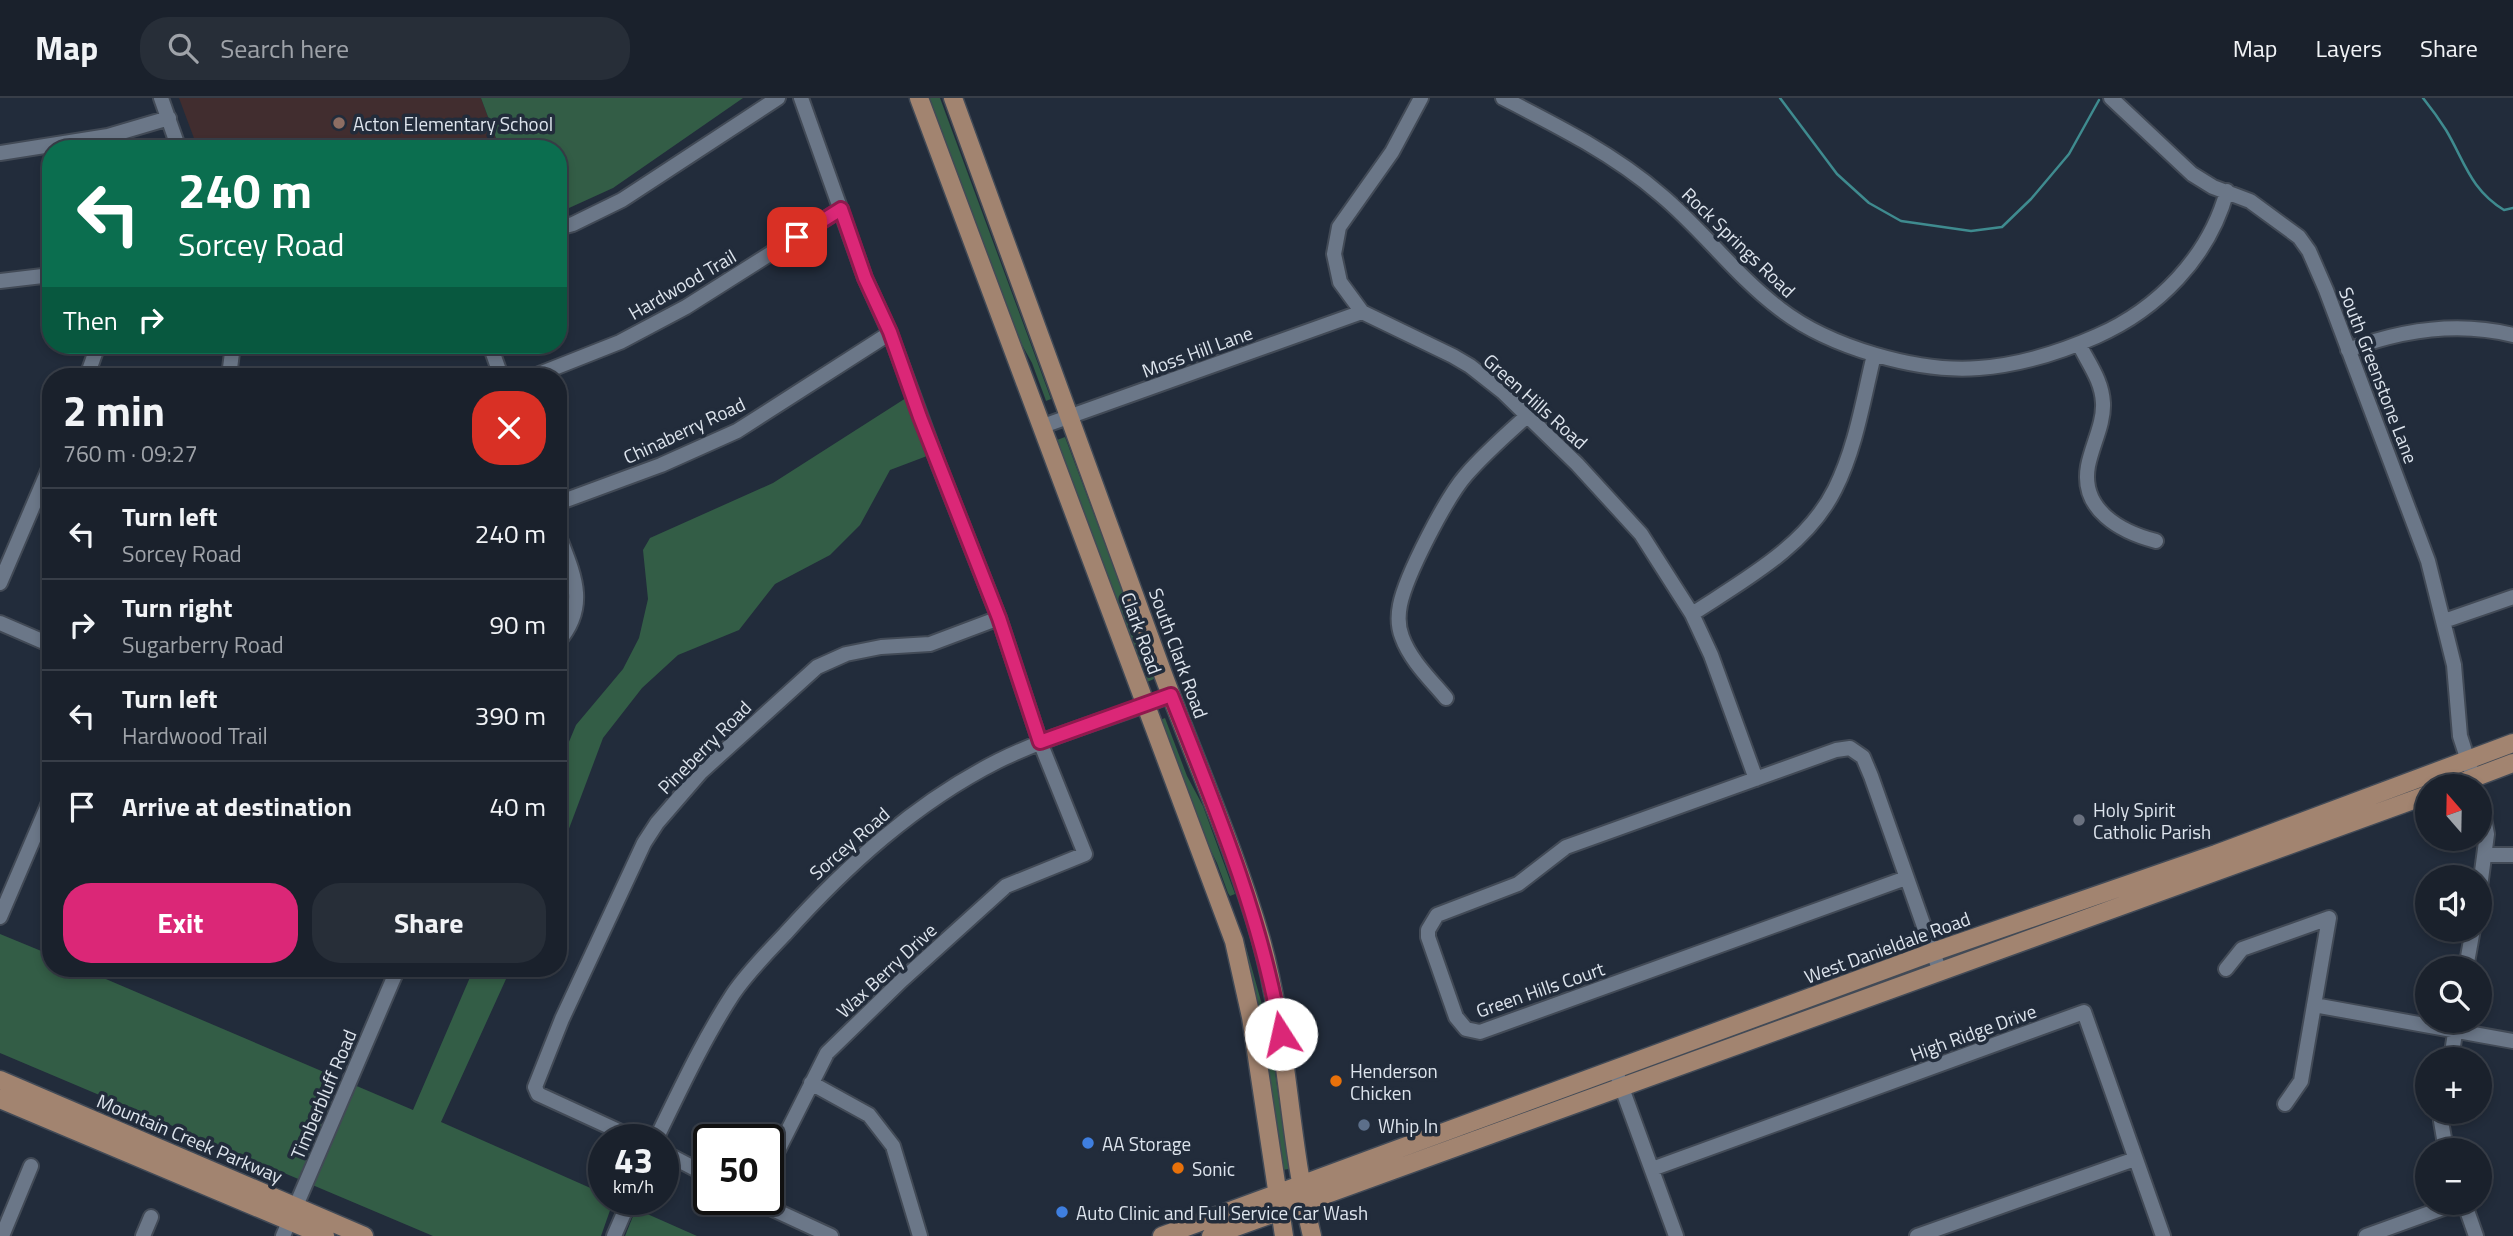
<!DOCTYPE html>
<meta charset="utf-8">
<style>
body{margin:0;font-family:"Titillium Web",sans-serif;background:#272e38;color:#f1f3f6;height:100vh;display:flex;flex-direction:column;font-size:26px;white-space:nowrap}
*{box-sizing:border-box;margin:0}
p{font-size:23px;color:#9fa3a9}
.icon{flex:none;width:38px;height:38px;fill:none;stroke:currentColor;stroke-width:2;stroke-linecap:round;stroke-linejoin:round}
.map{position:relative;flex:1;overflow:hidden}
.sheet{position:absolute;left:42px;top:270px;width:525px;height:609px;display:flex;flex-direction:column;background:#1a212c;border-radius:28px;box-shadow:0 4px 10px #0003,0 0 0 2px #383e48}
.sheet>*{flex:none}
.top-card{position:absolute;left:42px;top:42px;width:525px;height:214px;border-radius:28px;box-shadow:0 4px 10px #0003,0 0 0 2px #383e48;background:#0b6e4f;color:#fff;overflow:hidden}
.needle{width:46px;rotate:340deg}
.tools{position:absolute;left:2415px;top:676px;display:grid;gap:14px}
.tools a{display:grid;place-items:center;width:77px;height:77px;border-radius:50%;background:#1a212c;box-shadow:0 4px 10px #0003,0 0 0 2px #383e48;font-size:35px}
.speed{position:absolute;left:588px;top:1026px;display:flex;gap:14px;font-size:35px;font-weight:700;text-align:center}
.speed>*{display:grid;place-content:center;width:91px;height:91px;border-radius:50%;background:#1a212c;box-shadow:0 4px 10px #0003,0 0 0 2px #383e48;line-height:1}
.speed small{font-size:18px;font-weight:400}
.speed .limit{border:4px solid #111;border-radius:10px;background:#fff;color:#111}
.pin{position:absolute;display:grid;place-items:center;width:60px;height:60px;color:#fff;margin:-30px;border-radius:14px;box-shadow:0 4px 10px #0006}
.me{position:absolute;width:77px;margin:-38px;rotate:350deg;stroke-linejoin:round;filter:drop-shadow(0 0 5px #0008)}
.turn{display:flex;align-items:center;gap:24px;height:147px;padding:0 21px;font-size:32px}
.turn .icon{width:91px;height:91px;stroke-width:2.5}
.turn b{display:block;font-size:49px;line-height:60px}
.then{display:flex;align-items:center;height:66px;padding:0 21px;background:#0003;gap:14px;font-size:26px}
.round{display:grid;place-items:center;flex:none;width:74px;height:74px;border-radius:28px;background:#272e38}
.overview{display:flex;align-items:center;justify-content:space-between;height:119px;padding:0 21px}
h1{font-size:42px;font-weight:700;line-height:52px}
.primary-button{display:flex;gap:14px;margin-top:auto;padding:14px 21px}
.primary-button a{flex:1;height:80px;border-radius:28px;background:#db2777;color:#fff;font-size:28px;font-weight:700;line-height:80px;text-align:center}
.primary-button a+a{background:#272e38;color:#f1f3f6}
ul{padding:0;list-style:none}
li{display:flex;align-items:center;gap:21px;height:91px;padding:0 21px;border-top:2px solid #383e48}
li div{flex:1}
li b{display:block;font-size:26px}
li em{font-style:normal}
header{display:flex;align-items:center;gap:42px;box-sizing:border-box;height:98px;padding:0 35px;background:#1a212c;border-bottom:2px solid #383e48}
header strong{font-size:33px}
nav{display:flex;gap:38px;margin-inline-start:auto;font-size:24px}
.search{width:490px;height:63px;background:#272e38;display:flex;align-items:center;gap:18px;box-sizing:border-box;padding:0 24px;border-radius:28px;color:#9fa3a9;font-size:26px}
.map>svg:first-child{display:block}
.education{fill:#412d2f}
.green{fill:#335d46}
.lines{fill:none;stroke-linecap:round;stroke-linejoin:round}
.stream{stroke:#3f8b8f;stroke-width:2.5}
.minor-casing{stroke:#424a56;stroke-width:18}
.major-casing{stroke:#424a56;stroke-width:21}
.minor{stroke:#6b7788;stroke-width:14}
.major{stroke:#a28470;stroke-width:18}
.route-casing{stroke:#8e194d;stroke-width:18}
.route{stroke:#db2777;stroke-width:12}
.education-dot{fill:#8d6e63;stroke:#222c3b;stroke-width:2.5}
.worship-dot{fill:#6b7280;stroke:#222c3b;stroke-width:2.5}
.food-dot{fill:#e8710a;stroke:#222c3b;stroke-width:2.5}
.service-dot{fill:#5c6f8a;stroke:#222c3b;stroke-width:2.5}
.shop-dot{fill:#3f7fe0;stroke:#222c3b;stroke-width:2.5}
.labels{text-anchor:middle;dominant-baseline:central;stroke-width:7;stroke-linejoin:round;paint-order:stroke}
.poi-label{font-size:19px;fill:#dde4ed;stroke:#222c3b;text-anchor:start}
.street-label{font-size:19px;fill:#dde4ed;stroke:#222c3b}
</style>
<header>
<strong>Map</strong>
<div class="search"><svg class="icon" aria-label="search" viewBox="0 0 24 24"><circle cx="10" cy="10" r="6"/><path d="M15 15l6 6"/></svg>Search here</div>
<nav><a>Map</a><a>Layers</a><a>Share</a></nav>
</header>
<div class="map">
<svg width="2513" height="1138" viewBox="0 0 2513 1138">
<rect width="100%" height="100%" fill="#222c3b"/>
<path class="education" d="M 179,0 L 481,0 L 500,51 L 198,51 Z"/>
<path class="green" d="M 481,0 L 743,0 L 613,90 L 558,115 L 558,51 L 500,51 Z
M 928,0 L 940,0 L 1051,301 L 1046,303 L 1045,300 L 1032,265 L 1016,236 Z
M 906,300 L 927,358 L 890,372 L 860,427 L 830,457 L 775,486 L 739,532 L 678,557 L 642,590 L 603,640 L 558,760 L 558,670 L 576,627 L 623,571 L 639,540 L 648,501 L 643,452 L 650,440 L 773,385 Z
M 1065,339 L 1154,576 L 1154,581 L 1147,584 L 1057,345 L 1057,342 Z
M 1165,620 L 1187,678 L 1203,708 L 1235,796 L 1230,798 L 1228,795 L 1217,765 L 1204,739 L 1160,622 Z
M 0,836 L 51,857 L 51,870 L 80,870 L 413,1012 L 474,870 L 511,870 L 441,1024 L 604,1096 L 604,1101 L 614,1101 L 601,1138 L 433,1138 L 0,955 Z
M 1244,842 L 1269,932 L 1289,1071 L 1282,1072 L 1270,984 L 1262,955 L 1239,844 Z
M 636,1111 L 697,1138 L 625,1138 Z"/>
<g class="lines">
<path class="stream" d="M 1780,0 L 1837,76 L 1869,105 L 1901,123 L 1971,133 L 2002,129 L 2031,101 L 2069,56 L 2099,2
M 2423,0 C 2431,10 2439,21 2446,32 C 2465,64 2470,91 2504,112 L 2513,110"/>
<g class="minor-casing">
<path id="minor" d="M 161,0 L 179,51
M 1421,0 L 1392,54 L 1339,129 L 1334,156 L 1340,184 L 1362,214 L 1453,258 L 1470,268 L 1503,294 L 1577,366 L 1641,436 L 1692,516 L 1711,557 L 1756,681
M 1503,0 C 1558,28 1615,57 1661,97 C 1703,132 1736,178 1780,211 C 1829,249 1918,275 1979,270 C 2019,267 2061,254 2097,238 C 2158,211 2209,159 2227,93
M 2111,0 L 2192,76 L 2213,89 L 2250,103 L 2299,139 L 2309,153 L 2326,192 L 2428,463 L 2454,567 L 2460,638 L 2471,672
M 0,55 L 108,38 L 169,20
M 558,130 L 573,126 L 622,102 L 778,0
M 0,183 L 51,177
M 2079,246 C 2088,265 2102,282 2103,305 C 2104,326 2092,347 2088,368 C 2080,412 2121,434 2156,443
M 490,247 L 501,278
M 2348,252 C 2401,232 2457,223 2513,237
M 87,278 L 98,247
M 229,278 L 233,247
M 534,278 L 620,244 L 686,209 L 841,111
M 1043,328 L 1362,214
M 558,405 L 661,367 L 737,333 L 890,235
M 558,436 C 573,475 590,507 558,544
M 0,485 L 51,366
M 1692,516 C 1744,482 1807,448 1835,391 C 1856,349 1863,302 1874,257
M 2444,523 L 2513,499
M 0,525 L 51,547
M 1446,600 C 1431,582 1410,562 1402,539 C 1398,529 1398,517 1400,507 C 1406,477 1446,400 1466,377 C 1485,355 1507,336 1528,317
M 2480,700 L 2487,736 L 2480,789
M 2485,757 L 2513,757
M 1906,780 L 1480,934 L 1466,931 L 1456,919 L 1428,839 L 1428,832 L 1437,817 L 1518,786 L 1566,749 L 1836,652 L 1850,650 L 1863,659 L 1871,678 L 1940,874
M 0,819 L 51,700
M 2466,870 L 2473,831
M 2226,871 L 2242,851 L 2329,820 L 2301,983 L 2285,1006
M 2314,907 L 2513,943
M 2451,961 L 2457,922
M 1615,971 L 1676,1138
M 811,985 L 869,1017 L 893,1048 L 920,1138
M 2442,1013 L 2441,1023 L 2446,1052
M 636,1041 L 538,996 L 535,989 L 562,921 L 644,745 L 657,725 L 701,674 L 817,569 L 846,556 L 881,549 L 930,546 L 999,520
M 656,1041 C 680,992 703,942 733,896 C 748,874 767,855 785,836 C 846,768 915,705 998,663 C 1053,636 1114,620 1171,597
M 663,1054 L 709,1078
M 1652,1071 L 2084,914 L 2163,1138
M 768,1072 L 827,955 L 902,882 L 1006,788 L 1085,756 L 1040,644 L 999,520 L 939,368 L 890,235 L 865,180 L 801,0
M 751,1101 L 831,1138
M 2464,1104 L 2476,1138
M 2,1138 L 31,1068
M 143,1138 L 151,1119
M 283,1138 L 398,870
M 614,1138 L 630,1101
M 1917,1138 L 2135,1061
M 2366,1138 L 2460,1104"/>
</g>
<g class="major-casing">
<path id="major" d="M 919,0 L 1234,843 L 1251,919 L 1284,1138
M 953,0 C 1023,192 1093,384 1163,576 C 1196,665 1235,751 1261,842 C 1288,939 1288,1040 1312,1138
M 2452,688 L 2513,665
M 0,982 L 364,1138
M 0,1001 L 325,1138
M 1162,1138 L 1933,854 L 2216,756 L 2513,645
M 1211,1138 L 2427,697"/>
</g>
<use href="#minor" class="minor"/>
<use href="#major" class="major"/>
</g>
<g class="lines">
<g class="route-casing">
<path id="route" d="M 797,139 L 841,111 L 865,180 L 890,234 L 920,319 L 999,520 L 1040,644 L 1171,597 C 1215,708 1261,818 1281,936"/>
</g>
<use href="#route" class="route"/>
</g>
<circle class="education-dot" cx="339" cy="25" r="7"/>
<circle class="worship-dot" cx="2079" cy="722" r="7"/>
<g class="food-dot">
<circle cx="1336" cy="983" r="7"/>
<circle cx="1178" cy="1070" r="7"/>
</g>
<circle class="service-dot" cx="1364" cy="1027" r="7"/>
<g class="shop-dot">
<circle cx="1088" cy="1045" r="7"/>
<circle cx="1062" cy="1114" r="7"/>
</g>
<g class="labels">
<g class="poi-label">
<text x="353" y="25">Acton Elementary School</text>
<text x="2093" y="711">Holy Spirit<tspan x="2093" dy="22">Catholic Parish</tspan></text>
<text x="1350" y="972">Henderson<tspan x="1350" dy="22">Chicken</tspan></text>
<text x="1378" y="1027">Whip In</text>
<text x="1102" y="1045">AA Storage</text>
<text x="1192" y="1070">Sonic</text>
<text x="1076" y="1114">Auto Clinic and Full Service Car Wash</text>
</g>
<g class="street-label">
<text transform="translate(1739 144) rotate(44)">Rock Springs Road</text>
<text transform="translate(682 186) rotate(-30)">Hardwood Trail</text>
<text transform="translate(1197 253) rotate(-20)">Moss Hill Lane</text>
<text transform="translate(2379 277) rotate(69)">South Greenstone Lane</text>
<text transform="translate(1536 303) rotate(42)">Green Hills Road</text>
<text transform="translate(684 332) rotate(-25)">Chinaberry Road</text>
<text transform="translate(1142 535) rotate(70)">Clark Road</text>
<text transform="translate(1179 555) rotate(70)">South Clark Road</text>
<text transform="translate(704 649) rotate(-45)">Pineberry Road</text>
<text transform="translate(849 745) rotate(-41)">Sorcey Road</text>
<text transform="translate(1887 849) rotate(-20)">West Danieldale Road</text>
<text transform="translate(886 872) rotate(-43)">Wax Berry Drive</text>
<text transform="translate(1540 891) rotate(-19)">Green Hills Court</text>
<text transform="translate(1973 934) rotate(-20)">High Ridge Drive</text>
<text transform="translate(323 996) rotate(-67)">Timberbluff Road</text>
<text transform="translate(190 1040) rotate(23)">Mountain Creek Parkway</text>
</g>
</g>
</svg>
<div class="tools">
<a><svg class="needle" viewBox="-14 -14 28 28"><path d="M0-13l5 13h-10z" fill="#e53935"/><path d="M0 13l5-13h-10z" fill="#9fa3a9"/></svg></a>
<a><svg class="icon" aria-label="sound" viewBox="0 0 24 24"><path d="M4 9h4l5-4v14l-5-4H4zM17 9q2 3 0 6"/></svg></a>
<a><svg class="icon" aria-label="search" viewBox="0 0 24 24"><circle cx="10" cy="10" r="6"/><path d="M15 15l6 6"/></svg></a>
<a>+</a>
<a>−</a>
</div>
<div class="speed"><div>43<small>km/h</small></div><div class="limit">50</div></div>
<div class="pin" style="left:797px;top:139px;background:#d93025"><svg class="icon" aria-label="arrive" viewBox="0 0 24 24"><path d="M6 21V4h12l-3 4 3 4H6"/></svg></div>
<svg class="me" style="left:1281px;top:936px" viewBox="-20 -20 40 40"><circle r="19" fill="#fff"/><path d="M0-13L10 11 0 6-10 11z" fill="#db2777"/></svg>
<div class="top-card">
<div class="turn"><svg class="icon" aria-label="left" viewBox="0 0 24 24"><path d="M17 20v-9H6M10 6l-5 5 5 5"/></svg><div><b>240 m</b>Sorcey Road</div></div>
<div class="then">Then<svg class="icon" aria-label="right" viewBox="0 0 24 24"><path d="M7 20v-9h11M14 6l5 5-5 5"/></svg></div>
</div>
<section class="sheet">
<div class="overview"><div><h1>2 min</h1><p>760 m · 09:27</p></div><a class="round" style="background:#d93025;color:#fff"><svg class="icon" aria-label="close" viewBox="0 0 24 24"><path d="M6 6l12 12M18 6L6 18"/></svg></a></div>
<ul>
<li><svg class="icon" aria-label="left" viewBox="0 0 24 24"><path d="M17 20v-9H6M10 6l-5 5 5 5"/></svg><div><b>Turn left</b><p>Sorcey Road</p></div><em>240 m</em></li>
<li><svg class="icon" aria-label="right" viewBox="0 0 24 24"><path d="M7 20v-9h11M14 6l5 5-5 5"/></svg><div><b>Turn right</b><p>Sugarberry Road</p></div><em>90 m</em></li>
<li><svg class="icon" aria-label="left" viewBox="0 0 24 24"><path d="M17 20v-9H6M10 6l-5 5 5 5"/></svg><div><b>Turn left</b><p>Hardwood Trail</p></div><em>390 m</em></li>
<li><svg class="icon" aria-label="arrive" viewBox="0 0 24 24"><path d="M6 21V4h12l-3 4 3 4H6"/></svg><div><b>Arrive at destination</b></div><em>40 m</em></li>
</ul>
<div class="primary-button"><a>Exit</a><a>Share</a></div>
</section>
</div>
